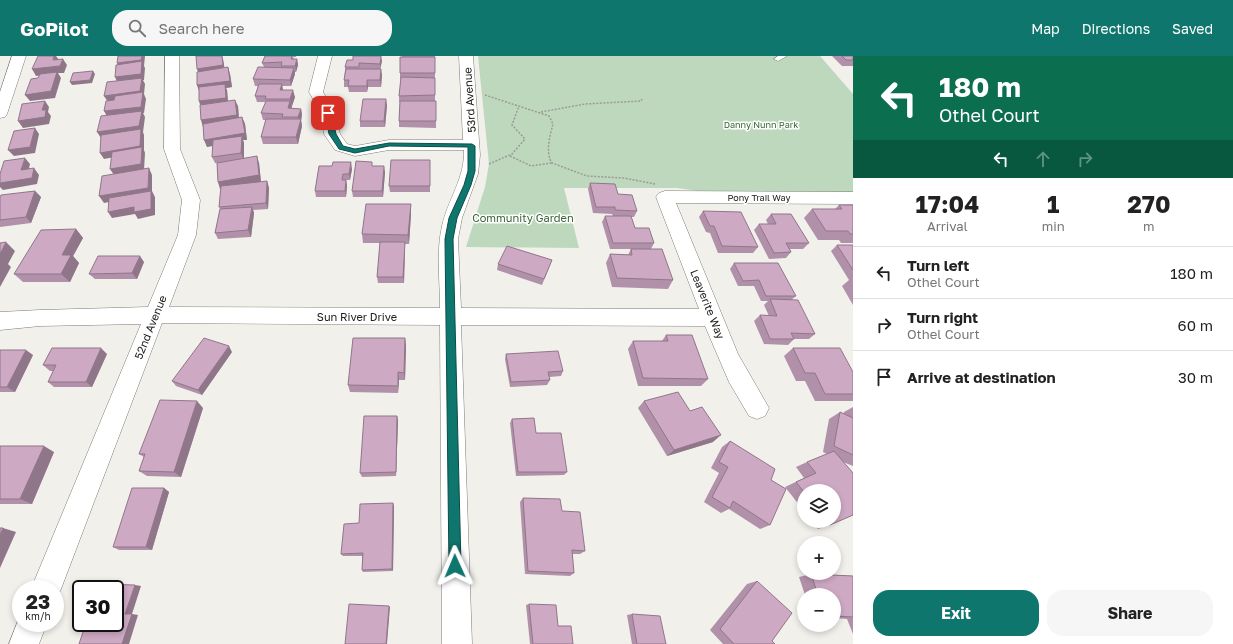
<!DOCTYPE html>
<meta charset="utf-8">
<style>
body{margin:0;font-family:"Golos Text",sans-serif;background:#f6f6f6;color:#222;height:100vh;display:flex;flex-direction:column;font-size:15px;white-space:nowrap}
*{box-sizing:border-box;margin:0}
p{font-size:13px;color:#767676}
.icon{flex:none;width:22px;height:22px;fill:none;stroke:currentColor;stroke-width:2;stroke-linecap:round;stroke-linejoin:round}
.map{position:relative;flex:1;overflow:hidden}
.sheet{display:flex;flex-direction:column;background:#fff;width:380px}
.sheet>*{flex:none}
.top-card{background:#0b6e4f;color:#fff;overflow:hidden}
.tools{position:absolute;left:797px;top:428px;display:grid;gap:8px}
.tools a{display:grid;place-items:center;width:44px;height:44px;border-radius:50%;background:#fff;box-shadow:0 2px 6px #0003;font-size:20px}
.speed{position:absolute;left:12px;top:524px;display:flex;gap:8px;font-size:20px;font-weight:700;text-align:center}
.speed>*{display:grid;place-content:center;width:52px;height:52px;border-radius:50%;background:#fff;box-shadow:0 2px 6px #0003;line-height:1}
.speed small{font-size:10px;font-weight:400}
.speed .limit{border:2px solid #111;border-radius:6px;background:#fff;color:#111}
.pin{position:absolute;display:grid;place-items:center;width:34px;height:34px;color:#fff;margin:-17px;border-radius:8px;box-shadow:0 2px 6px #0006}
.me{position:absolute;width:44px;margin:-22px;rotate:359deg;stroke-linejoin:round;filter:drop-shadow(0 0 3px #0008)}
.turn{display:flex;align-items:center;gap:14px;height:84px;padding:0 20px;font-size:18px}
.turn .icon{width:52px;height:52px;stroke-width:2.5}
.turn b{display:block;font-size:28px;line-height:34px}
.lanes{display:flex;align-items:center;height:38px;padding:0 20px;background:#0003;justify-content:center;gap:20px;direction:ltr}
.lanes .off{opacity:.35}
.eta{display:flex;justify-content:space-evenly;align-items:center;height:68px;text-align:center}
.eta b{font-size:24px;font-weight:700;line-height:28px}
.cta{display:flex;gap:8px;margin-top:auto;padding:8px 20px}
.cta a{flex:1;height:46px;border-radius:16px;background:#0f766e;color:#fff;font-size:16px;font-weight:700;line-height:46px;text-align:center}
.cta a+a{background:#f6f6f6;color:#222}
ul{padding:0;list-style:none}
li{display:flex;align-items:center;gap:12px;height:52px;padding:0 20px;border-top:1px solid #e0e0e0}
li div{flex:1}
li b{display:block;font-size:15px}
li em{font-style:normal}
header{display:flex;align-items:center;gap:24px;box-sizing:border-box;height:56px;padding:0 20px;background:#0f766e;color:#fff}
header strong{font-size:19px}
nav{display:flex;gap:22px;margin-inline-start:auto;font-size:14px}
.search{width:280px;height:36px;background:#f6f6f6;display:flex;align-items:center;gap:10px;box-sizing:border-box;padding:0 14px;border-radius:16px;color:#767676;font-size:15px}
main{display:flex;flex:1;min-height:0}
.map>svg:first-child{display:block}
.green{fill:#bed8be}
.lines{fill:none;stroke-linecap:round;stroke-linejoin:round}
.service-casing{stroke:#7c7b77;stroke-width:1}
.minor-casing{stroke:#7c7b77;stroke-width:1}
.path{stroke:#9b9a96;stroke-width:1.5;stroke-dasharray:2 1.5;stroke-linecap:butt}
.service{fill:#fff;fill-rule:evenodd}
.minor{fill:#fff;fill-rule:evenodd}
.wall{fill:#b191a9}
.shaded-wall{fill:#907689}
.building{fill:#cea9c4;stroke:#907689}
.route{fill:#0f766e;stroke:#0a4d48}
.labels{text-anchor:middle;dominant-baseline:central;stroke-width:3;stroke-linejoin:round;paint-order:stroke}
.far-park-label{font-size:9px;fill:#376438;stroke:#fff}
.far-street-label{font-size:9px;fill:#20201e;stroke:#fff}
.street-label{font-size:11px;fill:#20201e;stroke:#fff}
.park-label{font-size:11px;fill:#376438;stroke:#fff}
</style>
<header>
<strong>GoPilot</strong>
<div class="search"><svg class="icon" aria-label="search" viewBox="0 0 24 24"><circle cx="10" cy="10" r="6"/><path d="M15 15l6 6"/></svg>Search here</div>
<nav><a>Map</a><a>Directions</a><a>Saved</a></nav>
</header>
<main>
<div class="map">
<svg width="853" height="588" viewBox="0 0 853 588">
<rect width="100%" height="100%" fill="#f1f0eb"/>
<path class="green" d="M 478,0 L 820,0 L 853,38 L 853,136 L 698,135 L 677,132 L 564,132 L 579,192 L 466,191 L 485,131 L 489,108 Z"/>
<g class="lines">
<g class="service-casing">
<path id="service" d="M 778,0 L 787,0 L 778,5 L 774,3 Z"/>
</g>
<g class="minor-casing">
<path id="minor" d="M 12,0 L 26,0 L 7,58 L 5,61 L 0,62 L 0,36 Z
M 165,0 L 179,0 L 180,93 L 200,144 L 196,179 L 169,251 L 440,252 C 440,225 436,196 442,170 C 448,143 465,122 464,94 L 389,94 L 355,100 L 335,94 L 324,78 L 321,57 L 309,36 L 318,0 L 332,0 L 323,36 L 335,57 L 340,78 L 347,88 L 355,90 L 389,84 L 463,84 L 459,0 L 473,0 L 480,99 L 478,118 L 462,162 L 458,183 L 461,252 L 699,253 L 656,141 L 659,137 L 665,135 L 853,136 L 853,148 L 676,147 L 738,298 L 769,352 L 765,360 L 757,363 L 749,360 L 729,326 L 705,270 L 461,269 L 472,588 L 442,588 L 440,269 L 162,267 L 61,533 L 55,544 L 55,533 L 31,533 L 141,268 L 40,270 L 0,274 L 0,256 L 40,254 L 148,251 L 178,179 L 182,144 L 164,93 Z
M 21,557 L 21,567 L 47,567 L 39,588 L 9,588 Z"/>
</g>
<path class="path" d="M 485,39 L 549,60 L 553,68 C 550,79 545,97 552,107 L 587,120 L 624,122 L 655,128
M 541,56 L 585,48 L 641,45 L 642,43
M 510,100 L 531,110 L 552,107
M 489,108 L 512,98 L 525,83 L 512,69 L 519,50"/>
<use href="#service" class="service"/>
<use href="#minor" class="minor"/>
</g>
<path class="wall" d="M 265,0 L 296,0 L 296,1 L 293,1 L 294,3 L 297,3 L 298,9 L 296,16 L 295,16 L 295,18 L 291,30 L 282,30 L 283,34 L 295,41 L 292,50 L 291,50 L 291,52 L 301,53 L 302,59 L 301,64 L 302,70 L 298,88 L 263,88 L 261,81 L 266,64 L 263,64 L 261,57 L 266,46 L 257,46 L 255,40 L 258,30 L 255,30 L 253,23 L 264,11 L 262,7 Z
M 402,0 L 435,0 L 435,45 L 436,45 L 436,72 L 399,71 L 399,65 L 400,46 L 399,46 L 399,40 L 401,23 L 400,23 L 400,17 Z
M 832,0 L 853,0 L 853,10 L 842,10 Z
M 223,3 L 224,12 L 230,18 L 232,31 L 226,32 L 227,34 L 228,45 L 238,50 L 239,62 L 242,61 L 245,68 L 247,84 L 243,84 L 244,87 L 244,102 L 259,107 L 261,126 L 267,125 L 269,132 L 268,153 L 253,154 L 254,157 L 251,181 L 218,183 L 215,177 L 220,153 L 219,151 L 221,132 L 218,126 L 217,107 L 215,107 L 212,101 L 213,89 L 207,91 L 203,70 L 200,49 L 199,45 L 199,34 L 197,29 L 198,16 L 197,13 Z
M 353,4 L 382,5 L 380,13 L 382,19 L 381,31 L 368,31 L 367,36 L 349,36 L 348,31 L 344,31 L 344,24 L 345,14 L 345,11 Z
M 387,49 L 385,71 L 360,71 L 360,65 Z
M 430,104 L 430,136 L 390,136 L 389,130 Z
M 319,110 L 352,113 L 350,124 L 346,124 L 347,130 L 346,141 L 316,141 L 315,135 Z
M 373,110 L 385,116 L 383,141 L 353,141 L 352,135 Z
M 590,127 L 618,138 L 637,155 L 634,161 L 631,161 L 635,172 L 654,187 L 651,193 L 673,224 L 668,233 L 612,231 L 606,207 L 610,198 L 628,199 L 631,193 L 610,193 L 602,166 L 605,160 L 613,160 L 612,158 L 593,157 L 588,133 Z
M 35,135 L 41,141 L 31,167 L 0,171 L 0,141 Z
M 411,148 L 411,158 L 409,188 L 405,188 L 404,227 L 378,227 L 377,221 L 380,187 L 363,187 L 362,178 Z
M 839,149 L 853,149 L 853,187 L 841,187 L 839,184 L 818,184 L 804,162 L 812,153 L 835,153 Z
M 703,155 L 758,191 L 753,197 L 718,197 L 710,177 L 706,176 L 699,161 Z
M 771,158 L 809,187 L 803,193 L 790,193 L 791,196 L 786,202 L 769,203 L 754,174 L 759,168 L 768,168 L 766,164 Z
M 76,173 L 83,182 L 73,200 L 79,207 L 70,226 L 23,226 L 14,218 Z
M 837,189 L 853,189 L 853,249 L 842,230 L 849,224 L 831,195 Z
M 552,204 L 542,229 L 497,214 L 498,208 Z
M 144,206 L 137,223 L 95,223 L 89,218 Z
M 734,207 L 796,240 L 791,244 L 815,278 L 809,283 L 794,283 L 788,289 L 764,288 L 754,265 L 760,259 L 769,260 L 764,249 L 768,245 L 761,245 L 754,230 L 738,230 L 730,213 Z
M 666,279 L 708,323 L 701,330 L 638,330 L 628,293 L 633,285 L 662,285 Z
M 405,282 L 406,290 L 405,324 L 399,324 L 398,337 L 350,336 L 348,329 Z
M 793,292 L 853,316 L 853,345 L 815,345 L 805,325 L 796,325 L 784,300 Z
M 0,294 L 33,299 L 15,336 L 0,336 Z
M 232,296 L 202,339 L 176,330 L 172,325 Z
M 107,298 L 92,331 L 54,331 L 48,326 L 53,315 L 50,315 L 43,309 Z
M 506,298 L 563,315 L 561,320 L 549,321 L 550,324 L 547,329 L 510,331 L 505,303 Z
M 644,345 L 690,355 L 713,386 L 667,400 L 638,352 Z
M 853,351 L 853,410 L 843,406 L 853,417 L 853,459 L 830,469 L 818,473 L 812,465 L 834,465 L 834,435 L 804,435 L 804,455 L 785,431 L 804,422 L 796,411 L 807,406 L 827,398 L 823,396 L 829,363 L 840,356 L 844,358 L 844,356 Z
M 203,352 L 181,421 L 147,420 L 139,415 L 144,401 L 139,398 Z
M 397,360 L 398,365 L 396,420 L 362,421 L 360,417 Z
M 512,363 L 536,377 L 567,416 L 564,419 L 516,420 L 510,367 Z
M 730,385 L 771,424 L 770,469 L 760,473 L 729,453 L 721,457 L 704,446 L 719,417 L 711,412 L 722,391 Z
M 0,390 L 54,396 L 32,448 L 0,448 Z
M 164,432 L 169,436 L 152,494 L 119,494 L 113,491 Z
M 523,442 L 562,455 L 585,495 L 580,498 L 572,498 L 574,517 L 570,520 L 525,518 L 520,446 Z
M 393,447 L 394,451 L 393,515 L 363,516 L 362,514 L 362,500 L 343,500 L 341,498 L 359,467 Z
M 811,518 L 853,520 L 853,578 L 847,563 L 834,562 L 834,539 L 805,539 L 799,521 Z
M 757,525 L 772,585 L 775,588 L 723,588 L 710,574 L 747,528 Z
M 529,548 L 558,570 L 573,588 L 530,588 L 526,549 Z
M 632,558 L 666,588 L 632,588 L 627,559 Z"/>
<path class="shaded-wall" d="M 54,0 L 56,0 L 59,4 L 53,4 Z
M 142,0 L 145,0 L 144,10 L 145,12 L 144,24 L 143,24 L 145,28 L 144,38 L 146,43 L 144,57 L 143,57 L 145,61 L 143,76 L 144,79 L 144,94 L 145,97 L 144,114 L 114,119 L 110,113 L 141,96 L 104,103 L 100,97 L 141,77 L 101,82 L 97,76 L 108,62 L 104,55 L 108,46 L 104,40 L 118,28 L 115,21 L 120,14 L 117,7 Z
M 222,0 L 223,3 L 225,15 L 200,19 L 197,13 Z
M 381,0 L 382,5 L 380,14 L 380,8 Z
M 63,3 L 67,9 L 64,17 L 58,17 L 61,22 L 55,42 L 30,45 L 25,39 L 56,18 L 36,20 L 32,13 Z
M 297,3 L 298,9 L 296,16 L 295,10 Z
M 228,11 L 230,18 L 232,31 L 226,32 L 227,34 L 228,48 L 202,52 L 199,45 L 199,35 L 197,29 Z
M 294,12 L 295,18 L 291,30 L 290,24 Z
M 381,13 L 382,19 L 381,31 L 380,24 Z
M 93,15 L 95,18 L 92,27 L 72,29 L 70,26 Z
M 367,24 L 368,31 L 367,36 Z
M 282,28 L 283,34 L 281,41 L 280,34 Z
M 293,34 L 295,41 L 292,50 L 290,43 Z
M 386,43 L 387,49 L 385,71 L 384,65 Z
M 235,44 L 238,50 L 239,66 L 203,71 L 201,64 Z
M 45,45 L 49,51 L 48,56 L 51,60 L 49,68 L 23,72 L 18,65 L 42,54 Z
M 290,45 L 292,51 L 289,59 L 288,52 Z
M 301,53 L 302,59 L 301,64 L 302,70 L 298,88 L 296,81 L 300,67 L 298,61 Z
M 242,61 L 245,68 L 247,84 L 243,84 L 244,87 L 244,104 L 241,97 L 242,85 L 207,91 L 204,84 Z
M 35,72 L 39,78 L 35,97 L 14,100 L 8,94 Z
M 257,100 L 259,107 L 261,126 L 220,133 L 218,126 Z
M 25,102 L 30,108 L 27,121 L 21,114 Z
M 351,106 L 352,113 L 350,124 L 349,118 Z
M 384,110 L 385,116 L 383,141 L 382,135 Z
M 34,112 L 39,119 L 37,128 L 3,134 L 0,131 L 0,127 Z
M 149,112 L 152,119 L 152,135 L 155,141 L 155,159 L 138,163 L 135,158 L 112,162 L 108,156 L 151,138 L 104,147 L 99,140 Z
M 346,124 L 347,130 L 346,141 L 345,135 Z
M 267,125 L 269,132 L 268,153 L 266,147 Z
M 35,135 L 41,141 L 31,167 L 26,161 Z
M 411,148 L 411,158 L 409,188 L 408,179 Z
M 252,151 L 254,157 L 251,181 L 248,174 Z
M 76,173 L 83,182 L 73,200 L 79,207 L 70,226 L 61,218 L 62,199 Z
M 6,186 L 15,195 L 8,208 L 11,211 L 0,231 L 0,198 Z
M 405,186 L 405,192 L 404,227 L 403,221 Z
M 140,200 L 144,206 L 137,223 L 132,217 Z
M 405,282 L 406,290 L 405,324 L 404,317 Z
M 229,290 L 232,296 L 202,339 L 198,334 Z
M 101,292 L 107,298 L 92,331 L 86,326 Z
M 26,294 L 33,299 L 15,336 L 7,331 Z
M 398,316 L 399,324 L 398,337 Z
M 197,345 L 203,352 L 181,421 L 174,416 Z
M 397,360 L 398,365 L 396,420 L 396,416 Z
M 721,379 L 713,386 L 667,400 L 674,394 Z
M 44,390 L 54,396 L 32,448 L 20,443 Z
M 164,432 L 169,436 L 152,494 L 146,491 Z
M 393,447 L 394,451 L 393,515 L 392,513 Z
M 3,472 L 16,476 L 0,512 L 0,479 Z
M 135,529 L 141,530 L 132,558 L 138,559 L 129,588 L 122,588 L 125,558 Z
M 389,550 L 390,551 L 387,588 L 386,588 Z"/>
<path class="building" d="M 38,0 L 54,0 L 53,4 L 63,3 L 60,10 L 32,13 Z
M 118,0 L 142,0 L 141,4 L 117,7 Z
M 196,0 L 222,0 L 223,9 L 197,13 Z
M 265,0 L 292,0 L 291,3 L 297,3 L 295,10 L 281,10 L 282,6 L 262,7 Z
M 353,0 L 381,0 L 380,8 L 359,7 L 359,11 L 345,11 L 347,4 L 353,4 Z
M 842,0 L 853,0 L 853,4 L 846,4 Z
M 400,1 L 435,1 L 435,17 L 400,17 Z
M 142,5 L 141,18 L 115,21 L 116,9 Z
M 228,11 L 230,25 L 197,29 L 197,16 Z
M 258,11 L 294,12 L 290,24 L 253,23 Z
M 346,13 L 381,13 L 380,24 L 367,24 L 367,30 L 348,30 L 349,24 L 344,24 Z
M 93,15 L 90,24 L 70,26 L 73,17 Z
M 57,16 L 51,35 L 25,39 L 31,23 L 38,22 L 40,18 Z
M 401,21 L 435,22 L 435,39 L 399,40 Z
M 142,22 L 140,35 L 104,40 L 107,26 Z
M 225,28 L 226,42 L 199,45 L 199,31 Z
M 259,28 L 282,28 L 280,34 L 293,34 L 290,43 L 265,43 L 266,40 L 255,40 Z
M 143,36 L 141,51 L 104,55 L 106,45 L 114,44 L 115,40 Z
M 363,43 L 386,43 L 384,65 L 360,65 Z
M 235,44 L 237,59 L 201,64 L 200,49 Z
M 45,45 L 42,54 L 46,54 L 45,61 L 18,65 L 22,48 Z
M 266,45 L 290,45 L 288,52 L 301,53 L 298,61 L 282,61 L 283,58 L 261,57 Z
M 400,45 L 436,45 L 436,65 L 399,65 Z
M 142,55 L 139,70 L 97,76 L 101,60 Z
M 242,61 L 245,77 L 204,84 L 203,68 Z
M 266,63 L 301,63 L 296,81 L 261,81 Z
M 35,72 L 30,91 L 8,94 L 14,75 Z
M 141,73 L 140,90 L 100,97 L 101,79 Z
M 242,80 L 241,97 L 212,101 L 213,84 Z
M 142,91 L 141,108 L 110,113 L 112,96 Z
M 257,100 L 259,119 L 218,126 L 217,107 Z
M 25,102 L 21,114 L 34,112 L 32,122 L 0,127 L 0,118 L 4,105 Z
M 391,104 L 430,104 L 430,130 L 389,130 Z
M 356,105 L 372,106 L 372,110 L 384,110 L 382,135 L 352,135 Z
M 333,106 L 351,106 L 349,118 L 343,118 L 342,124 L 346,124 L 345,135 L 315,135 L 319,110 L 332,110 Z
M 149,112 L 148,132 L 99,140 L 102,120 Z
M 267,125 L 266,147 L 219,151 L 221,130 Z
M 590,127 L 615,128 L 618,138 L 632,139 L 637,155 L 615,154 L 615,151 L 596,151 Z
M 35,135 L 26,161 L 0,164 L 0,141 L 1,139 Z
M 151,135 L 151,153 L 134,156 L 134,151 L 108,156 L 109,142 Z
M 366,148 L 411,148 L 408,179 L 362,178 Z
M 839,149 L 853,149 L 853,178 L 850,178 L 848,175 L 826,175 L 812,153 L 842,153 Z
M 252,151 L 248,174 L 215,177 L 220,153 Z
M 703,155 L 741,156 L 758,191 L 722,190 L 714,170 L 710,170 Z
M 771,158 L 791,158 L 809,187 L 786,187 L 791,196 L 774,197 L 759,168 L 776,168 Z
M 605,160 L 631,160 L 635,172 L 649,172 L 654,187 L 613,187 Z
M 76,173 L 62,199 L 71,199 L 61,218 L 14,218 L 41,174 Z
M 6,186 L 0,198 L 0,187 Z
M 380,186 L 405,186 L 403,221 L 377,221 Z
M 837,189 L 853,189 L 853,214 Z
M 507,190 L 552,204 L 544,223 L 498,208 Z
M 631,193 L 662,193 L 673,224 L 617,222 L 610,198 L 632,199 Z
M 98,200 L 140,200 L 132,217 L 89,218 Z
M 734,207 L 778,207 L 796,240 L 766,240 L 759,224 L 743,225 Z
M 770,243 L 798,244 L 815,278 L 791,277 L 794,283 L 770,283 L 760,259 L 777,260 Z
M 666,279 L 692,279 L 708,323 L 643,322 L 633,285 L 668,285 Z
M 204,282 L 229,290 L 198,334 L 172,325 Z
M 353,282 L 405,282 L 404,317 L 398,316 L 398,330 L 348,329 Z
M 52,292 L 101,292 L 86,326 L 48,326 L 56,309 L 43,309 Z
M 793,292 L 840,292 L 853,316 L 853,338 L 825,338 L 815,317 L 805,317 Z
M 0,294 L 26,294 L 7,331 L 0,331 Z
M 558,295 L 563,315 L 548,316 L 550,324 L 511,326 L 506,298 Z
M 678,336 L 690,355 L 702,351 L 721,379 L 674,394 L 644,345 Z
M 160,344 L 197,345 L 174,416 L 139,415 L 145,398 L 139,398 Z
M 840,356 L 853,362 L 853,399 L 834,390 Z
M 364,360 L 397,360 L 396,416 L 360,417 Z
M 534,362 L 536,377 L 561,377 L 567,416 L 518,416 L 512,363 Z
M 730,385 L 775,413 L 771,424 L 786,433 L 770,469 L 733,445 L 730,452 L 712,441 L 728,411 L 719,406 Z
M 0,390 L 44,390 L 20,443 L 0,443 Z
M 834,395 L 853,417 L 853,459 L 830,469 L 827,465 L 834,465 L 834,435 L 804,435 L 804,436 L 796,426 L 816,417 L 807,406 Z
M 132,432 L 164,432 L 146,491 L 113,491 Z
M 523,442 L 560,443 L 562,455 L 580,456 L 585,495 L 572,494 L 574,517 L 528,515 Z
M 393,447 L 392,513 L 362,514 L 363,497 L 341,498 L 344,468 L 359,467 L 360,448 Z
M 0,472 L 3,472 L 0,479 Z
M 811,518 L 853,520 L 853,561 L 834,560 L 834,539 L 818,539 Z
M 757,525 L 792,557 L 772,585 L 775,588 L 734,588 L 720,573 Z
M 100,528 L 135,529 L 125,558 L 132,558 L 122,588 L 79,588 L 86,567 L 115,567 L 115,533 L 98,533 Z
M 349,548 L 389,550 L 386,588 L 345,588 Z
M 529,548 L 556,549 L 558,570 L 571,570 L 573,588 L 533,588 Z
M 632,558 L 660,560 L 666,588 L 637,588 Z"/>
<path class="route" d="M 328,55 L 331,57 L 336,78 L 343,90 L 355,93 L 389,87 L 472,88 L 475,90 L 475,115 L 471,129 L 457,162 L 453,183 L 461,510 L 459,514 L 455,516 L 451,514 L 449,510 L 445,183 L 449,162 L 464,129 L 468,115 L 468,91 L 389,90 L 355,97 L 339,93 L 329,78 L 325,57 Z"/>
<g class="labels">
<g class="far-park-label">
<text x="761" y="68">Danny Nunn Park</text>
</g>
<g class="far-street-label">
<text x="759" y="141">Pony Trail Way</text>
</g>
<g class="street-label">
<text transform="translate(469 44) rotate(-94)">53rd Avenue</text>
<text transform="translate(708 248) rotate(68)">Leaverite Way</text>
<text x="357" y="260">Sun River Drive</text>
<text transform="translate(150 271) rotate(-68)">52nd Avenue</text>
</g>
<g class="park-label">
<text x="523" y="161">Community Garden</text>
</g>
</g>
</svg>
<div class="tools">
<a><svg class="icon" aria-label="layers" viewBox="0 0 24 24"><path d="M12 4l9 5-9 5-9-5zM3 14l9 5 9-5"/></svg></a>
<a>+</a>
<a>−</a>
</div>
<div class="speed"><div>23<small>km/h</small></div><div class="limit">30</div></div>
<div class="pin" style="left:328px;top:57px;background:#d93025"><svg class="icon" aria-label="arrive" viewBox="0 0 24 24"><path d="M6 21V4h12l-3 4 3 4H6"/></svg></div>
<svg class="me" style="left:455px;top:510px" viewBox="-20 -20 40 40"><path d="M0-17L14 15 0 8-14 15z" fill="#0f766e" stroke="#fff" stroke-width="4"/></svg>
</div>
<section class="sheet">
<div class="top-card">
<div class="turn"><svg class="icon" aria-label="left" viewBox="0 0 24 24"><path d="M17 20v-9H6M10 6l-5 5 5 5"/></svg><div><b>180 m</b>Othel Court</div></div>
<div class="lanes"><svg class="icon" aria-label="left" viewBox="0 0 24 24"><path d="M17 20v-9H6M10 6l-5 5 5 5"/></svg><svg class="icon off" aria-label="ahead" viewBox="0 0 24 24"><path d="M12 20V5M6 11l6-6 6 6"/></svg><svg class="icon off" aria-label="right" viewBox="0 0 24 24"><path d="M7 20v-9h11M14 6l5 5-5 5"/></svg></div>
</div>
<div class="eta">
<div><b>17:04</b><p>Arrival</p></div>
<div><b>1</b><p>min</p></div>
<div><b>270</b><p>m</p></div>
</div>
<ul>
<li><svg class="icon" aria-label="left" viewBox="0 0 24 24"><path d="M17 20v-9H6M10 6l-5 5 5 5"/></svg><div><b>Turn left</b><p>Othel Court</p></div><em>180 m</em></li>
<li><svg class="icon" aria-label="right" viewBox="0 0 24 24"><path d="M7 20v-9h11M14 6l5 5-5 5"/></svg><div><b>Turn right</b><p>Othel Court</p></div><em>60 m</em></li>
<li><svg class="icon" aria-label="arrive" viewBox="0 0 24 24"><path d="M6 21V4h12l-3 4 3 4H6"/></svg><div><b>Arrive at destination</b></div><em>30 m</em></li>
</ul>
<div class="cta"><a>Exit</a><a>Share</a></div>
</section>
</main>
